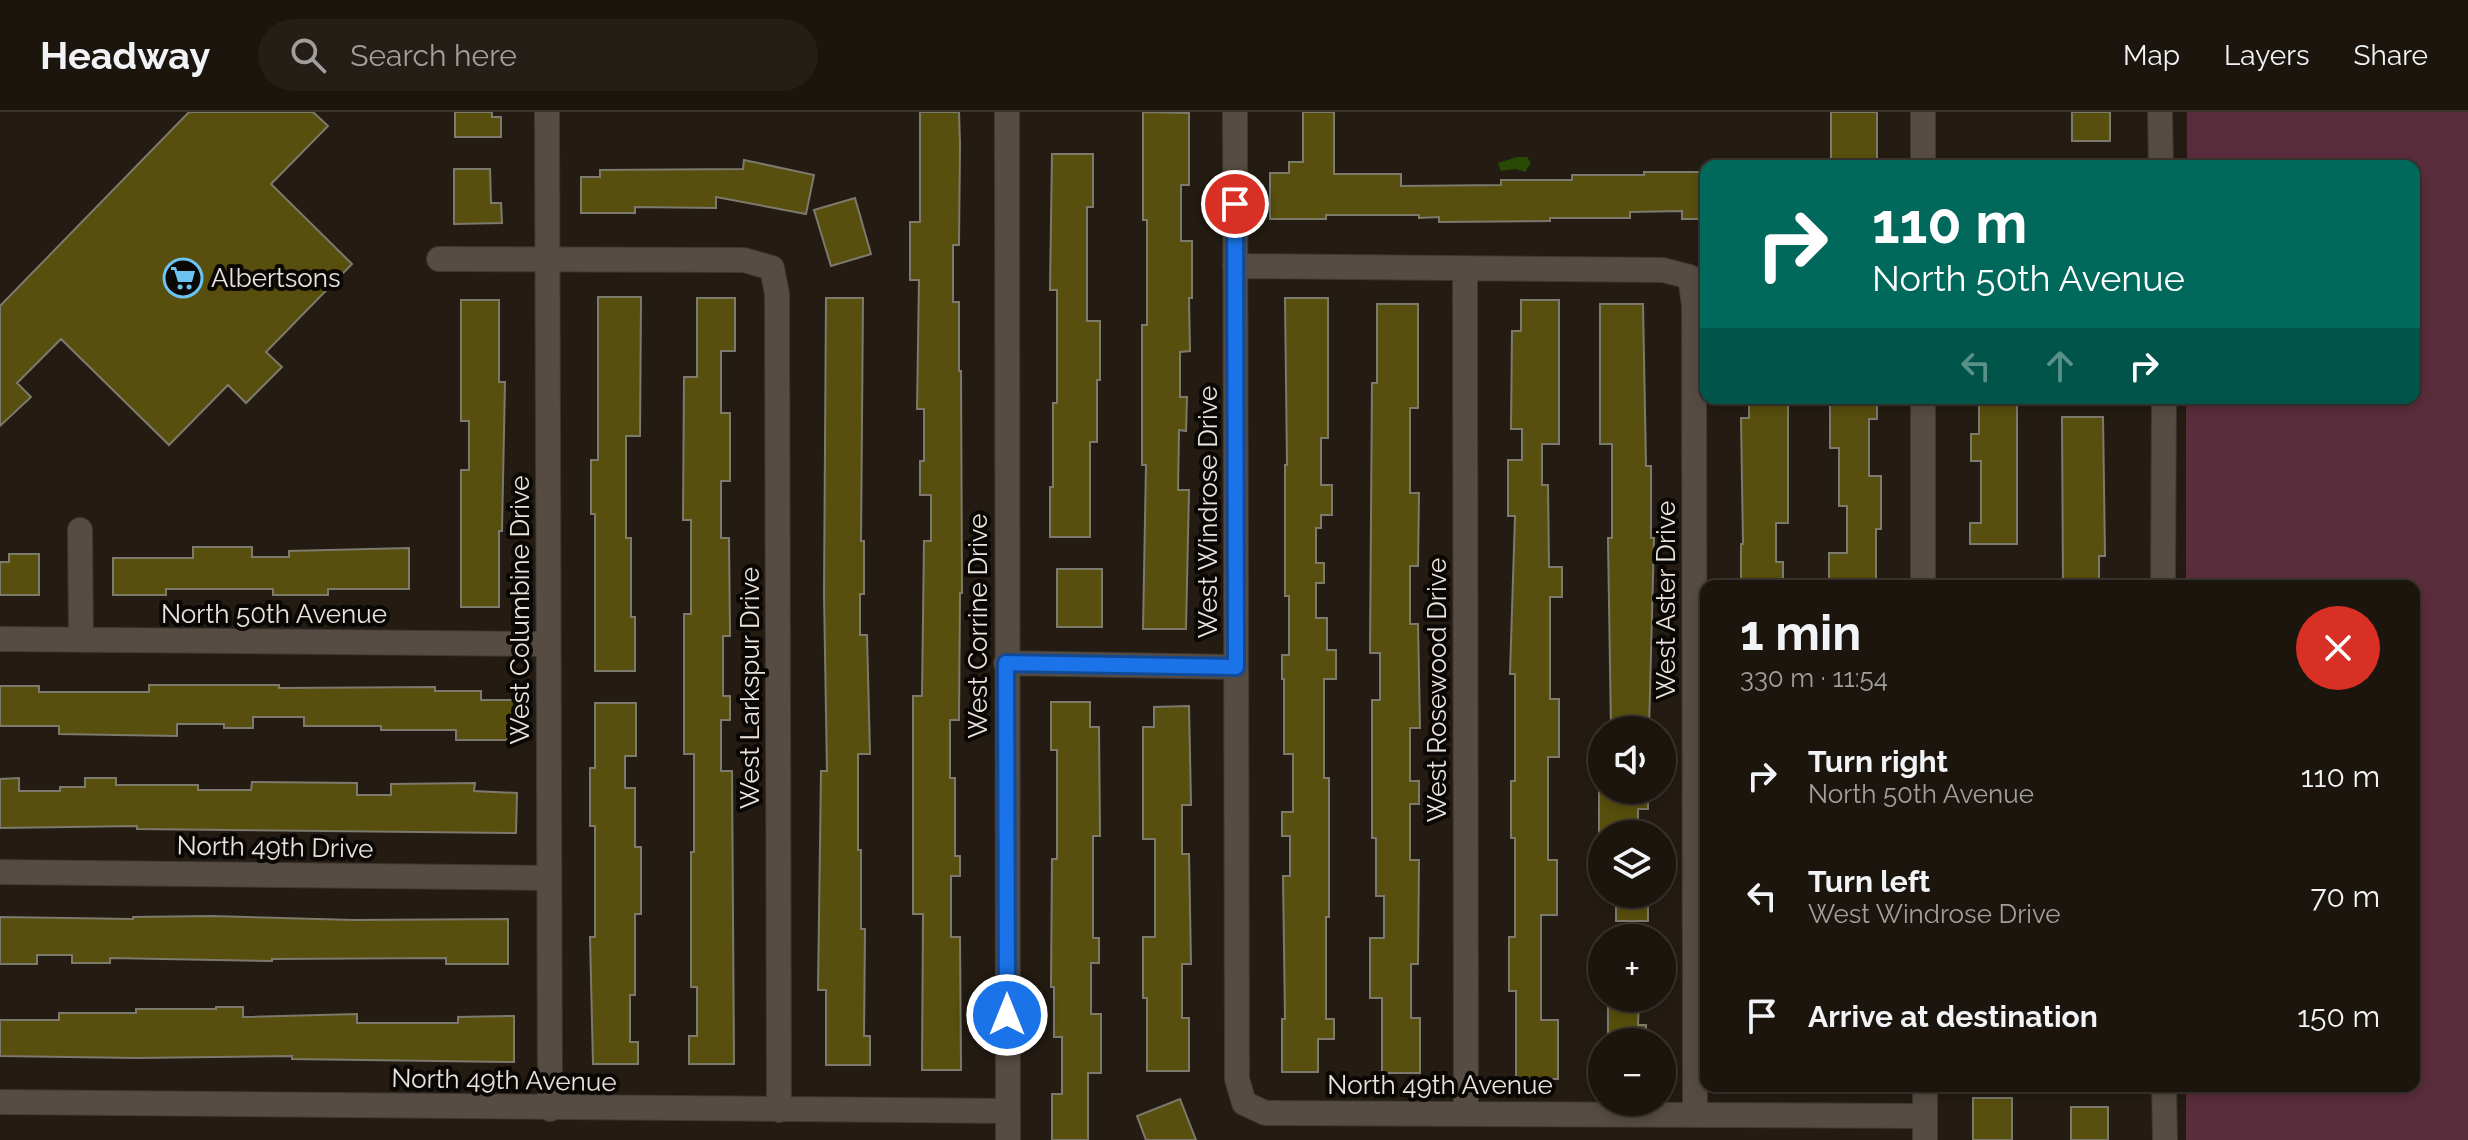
<!DOCTYPE html>
<meta charset="utf-8">
<style>
body{margin:0;font-family:Raleway,sans-serif;background:#241e17;color:#f1f3f6;height:100vh;display:flex;flex-direction:column;font-size:30px;white-space:nowrap}
*{box-sizing:border-box;margin:0}
p{font-size:26px;color:#a09f9e}
.icon{flex:none;width:44px;height:44px;fill:none;stroke:currentColor;stroke-width:2;stroke-linecap:round;stroke-linejoin:round}
.map{position:relative;flex:1;overflow:hidden}
.drawer{position:absolute;left:1700px;top:468px;width:720px;height:512px;display:flex;flex-direction:column;background:#1b150e;border-radius:16px;box-shadow:0 4px 12px #0003,0 0 0 2px #39342e}
.drawer>*{flex:none}
.banner{position:absolute;left:1700px;top:48px;width:720px;height:244px;border-radius:16px;box-shadow:0 4px 12px #0003,0 0 0 2px #39342e;background:#00695c;color:#fff;overflow:hidden}
.controls{position:absolute;left:1588px;top:604px;display:grid;gap:16px}
.controls a{display:grid;place-items:center;width:88px;height:88px;border-radius:50%;background:#1b150e;box-shadow:0 4px 12px #0003,0 0 0 2px #39342e;font-size:40px}
.pin{position:absolute;display:grid;place-items:center;width:68px;height:68px;color:#fff;margin:-34px;border:4px solid #fff;border-radius:50%;box-shadow:0 2px 8px #0007}
.me{position:absolute;width:88px;margin:-44px;rotate:0deg;stroke-linejoin:round;filter:drop-shadow(0 0 6px #0008)}
.turn{display:flex;align-items:center;gap:28px;height:168px;padding:0 40px;font-size:36px}
.turn .icon{width:104px;height:104px;stroke-width:2.5}
.turn b{display:block;font-size:56px;line-height:68px}
.lanes{display:flex;align-items:center;height:76px;padding:0 40px;background:#0003;justify-content:center;gap:40px;direction:ltr}
.lanes .off{opacity:.35}
.round{display:grid;place-items:center;flex:none;width:84px;height:84px;border-radius:42px;background:#241e17}
.head{display:flex;align-items:center;justify-content:space-between;height:136px;padding:0 40px}
h1{font-size:48px;font-weight:700;line-height:60px}
ul{padding:0;list-style:none}
li{display:flex;align-items:center;gap:24px;height:120px;padding:0 40px}
li div{flex:1}
li b{display:block;font-size:30px}
li em{font-style:normal}
header{display:flex;align-items:center;gap:48px;box-sizing:border-box;height:112px;padding:0 40px;background:#1b150e;border-bottom:2px solid #39342e}
header strong{font-size:38px}
nav{display:flex;gap:44px;margin-inline-start:auto;font-size:28px}
.search{width:560px;height:72px;background:#241e17;display:flex;align-items:center;gap:20px;box-sizing:border-box;padding:0 28px;border-radius:44px;color:#a09f9e;font-size:30px}
.map>svg:first-child{display:block}
.pitch{fill:#5a2d3c}
.water{fill:#274a04}
.building{fill:#584e0d;stroke:#7c7a6d;stroke-width:2}
.lines{fill:none;stroke-linecap:round;stroke-linejoin:round}
.street-casing{stroke:#3d3732;stroke-width:26}
.secondary-casing{stroke:#3d3732;stroke-width:26}
.street{stroke:#564c43;stroke-width:24}
.secondary{stroke:#564c43;stroke-width:24}
.route-casing{stroke:#114b97;stroke-width:20}
.route{stroke:#1a73e8;stroke-width:14}
.labels{text-anchor:middle;dominant-baseline:central;stroke-width:8;stroke-linejoin:round;paint-order:stroke}
.poi-label{font-size:26px;fill:#e8e3dd;stroke:#0a0704;text-anchor:start}
.street-label{font-size:26px;fill:#e8e3dd;stroke:#0a0704}
</style>
<header>
<strong>Headway</strong>
<div class="search"><svg class="icon" aria-label="search" viewBox="0 0 24 24"><circle cx="10" cy="10" r="6"/><path d="M15 15l6 6"/></svg>Search here</div>
<nav><a>Map</a><a>Layers</a><a>Share</a></nav>
</header>
<div class="map">
<svg width="2468" height="1028" viewBox="0 0 2468 1028">
<rect width="100%" height="100%" fill="#241c13"/>
<path class="pitch" d="M 2187,0 L 2468,0 L 2468,1028 L 2186,1028 L 2186,974 L 2414,974 L 2414,474 L 2186,474 L 2186,286 L 2414,286 L 2414,54 L 2187,54 Z"/>
<path class="water" d="M 1517,45 L 1527,45 L 1531,51 L 1525,60 L 1516,57 L 1501,59 L 1498,51 Z"/>
<path class="building" d="M 189,0 L 313,0 L 328,14 L 271,72 L 352,152 L 266,240 L 282,255 L 246,291 L 228,273 L 169,333 L 61,227 L 17,271 L 31,285 L 0,314 L 0,194 Z
M 455,0 L 492,0 L 492,5 L 501,5 L 501,25 L 455,25 Z
M 920,0 L 959,0 L 960,32 L 959,133 L 953,133 L 953,190 L 959,190 L 959,259 L 961,259 L 962,481 L 960,481 L 959,608 L 950,608 L 950,666 L 955,666 L 955,744 L 960,744 L 960,764 L 951,764 L 951,825 L 960,825 L 961,958 L 922,958 L 923,802 L 913,802 L 913,584 L 922,584 L 924,429 L 931,429 L 931,383 L 920,383 L 920,349 L 924,349 L 924,297 L 917,297 L 919,168 L 910,168 L 910,110 L 920,110 Z
M 1143,0 L 1189,1 L 1189,73 L 1181,73 L 1181,129 L 1192,129 L 1192,186 L 1189,186 L 1190,239 L 1180,240 L 1180,285 L 1187,285 L 1186,319 L 1179,318 L 1178,378 L 1189,378 L 1186,517 L 1143,517 L 1146,353 L 1142,353 L 1142,213 L 1147,213 L 1147,108 L 1143,108 Z
M 1303,0 L 1334,0 L 1334,62 L 1401,62 L 1401,74 L 1501,73 L 1501,68 L 1572,68 L 1572,63 L 1644,63 L 1644,60 L 1704,60 L 1705,107 L 1682,107 L 1682,99 L 1630,100 L 1630,106 L 1550,106 L 1550,109 L 1439,110 L 1439,105 L 1419,106 L 1419,103 L 1326,103 L 1326,107 L 1270,107 L 1270,61 L 1289,61 L 1289,50 L 1303,50 Z
M 1831,0 L 1877,0 L 1877,54 L 1831,54 Z
M 2072,0 L 2110,0 L 2110,29 L 2072,29 Z
M 1052,42 L 1093,42 L 1093,95 L 1087,95 L 1087,209 L 1100,209 L 1100,268 L 1097,268 L 1097,330 L 1090,330 L 1090,425 L 1050,425 L 1050,375 L 1053,375 L 1053,291 L 1057,291 L 1057,178 L 1050,178 Z
M 744,48 L 814,63 L 806,102 L 716,85 L 716,96 L 635,95 L 635,101 L 581,101 L 581,65 L 600,65 L 600,58 L 743,57 Z
M 454,57 L 490,57 L 491,91 L 501,91 L 502,111 L 454,112 Z
M 855,86 L 871,142 L 831,154 L 814,98 Z
M 598,185 L 641,185 L 640,324 L 626,324 L 626,426 L 631,426 L 631,505 L 635,505 L 635,559 L 595,559 L 595,402 L 591,402 L 591,348 L 598,348 Z
M 697,186 L 735,186 L 735,239 L 721,239 L 721,301 L 730,301 L 730,369 L 721,369 L 721,426 L 729,426 L 730,524 L 723,524 L 723,584 L 730,584 L 730,608 L 721,608 L 721,659 L 732,659 L 734,952 L 689,952 L 689,924 L 697,924 L 697,875 L 691,875 L 691,740 L 694,740 L 694,642 L 684,642 L 684,502 L 691,502 L 691,408 L 683,408 L 684,265 L 697,265 Z
M 826,186 L 863,186 L 861,429 L 864,429 L 864,482 L 860,482 L 860,523 L 867,523 L 870,642 L 858,642 L 858,738 L 861,738 L 861,817 L 865,817 L 864,924 L 870,924 L 870,953 L 826,953 L 826,878 L 818,878 L 821,659 L 827,659 L 824,482 Z
M 1285,186 L 1328,186 L 1328,326 L 1321,326 L 1321,373 L 1332,373 L 1332,403 L 1321,403 L 1321,416 L 1316,416 L 1316,451 L 1324,451 L 1324,471 L 1316,471 L 1316,506 L 1327,506 L 1327,538 L 1336,538 L 1336,567 L 1324,567 L 1324,666 L 1329,666 L 1329,805 L 1326,805 L 1326,907 L 1334,907 L 1334,927 L 1318,927 L 1318,960 L 1282,960 L 1282,907 L 1285,907 L 1283,764 L 1290,764 L 1290,724 L 1282,724 L 1282,700 L 1293,700 L 1293,642 L 1284,642 L 1284,567 L 1282,567 L 1282,543 L 1289,543 L 1289,484 L 1285,484 L 1285,353 L 1287,353 Z
M 461,188 L 499,188 L 499,270 L 505,270 L 502,419 L 499,419 L 499,495 L 461,495 L 461,358 L 469,358 L 469,309 L 461,309 Z
M 1521,188 L 1559,188 L 1559,332 L 1542,332 L 1542,373 L 1548,373 L 1549,455 L 1562,455 L 1562,485 L 1550,485 L 1550,587 L 1559,587 L 1559,645 L 1548,645 L 1548,748 L 1557,748 L 1557,803 L 1541,803 L 1541,908 L 1558,908 L 1558,967 L 1516,967 L 1516,879 L 1509,879 L 1509,825 L 1515,825 L 1515,726 L 1511,726 L 1511,669 L 1515,669 L 1515,562 L 1510,562 L 1515,404 L 1508,404 L 1508,348 L 1522,348 L 1522,317 L 1511,317 L 1512,219 L 1521,219 Z
M 1377,192 L 1418,192 L 1418,296 L 1410,296 L 1410,381 L 1419,381 L 1418,454 L 1410,454 L 1410,512 L 1418,512 L 1420,616 L 1410,616 L 1410,669 L 1419,669 L 1419,692 L 1410,692 L 1410,748 L 1419,748 L 1418,852 L 1411,852 L 1411,906 L 1420,906 L 1420,961 L 1382,961 L 1382,886 L 1370,886 L 1370,826 L 1384,826 L 1384,784 L 1376,784 L 1376,726 L 1372,726 L 1372,588 L 1380,588 L 1380,541 L 1370,541 L 1372,271 L 1377,271 Z
M 1600,192 L 1643,192 L 1646,354 L 1651,354 L 1651,426 L 1654,426 L 1649,618 L 1611,618 L 1608,426 L 1612,426 L 1612,332 L 1600,332 Z
M 1749,286 L 1788,286 L 1788,411 L 1776,411 L 1776,450 L 1783,450 L 1783,474 L 1741,474 L 1741,432 L 1743,432 L 1741,306 L 1749,306 Z
M 1830,286 L 1877,286 L 1877,307 L 1869,307 L 1869,364 L 1881,364 L 1881,417 L 1876,417 L 1876,474 L 1829,474 L 1829,441 L 1847,441 L 1847,394 L 1839,394 L 1839,336 L 1830,336 Z
M 1979,290 L 2017,290 L 2017,432 L 1970,432 L 1970,411 L 1981,411 L 1981,349 L 1971,349 L 1971,322 L 1979,322 Z
M 2062,305 L 2103,305 L 2105,444 L 2099,444 L 2099,474 L 2063,474 Z
M 193,435 L 252,435 L 252,445 L 289,445 L 289,439 L 409,436 L 409,477 L 328,477 L 328,483 L 273,483 L 273,477 L 166,477 L 166,483 L 113,483 L 113,446 L 193,446 Z
M 9,442 L 39,442 L 39,483 L 0,483 L 0,450 L 9,450 Z
M 1057,457 L 1102,457 L 1102,515 L 1057,515 Z
M 149,573 L 279,573 L 279,576 L 435,575 L 435,579 L 481,579 L 481,588 L 515,588 L 515,628 L 456,628 L 456,618 L 381,618 L 381,614 L 304,614 L 304,605 L 253,605 L 253,616 L 224,616 L 224,612 L 177,612 L 177,624 L 59,622 L 59,614 L 0,614 L 0,574 L 39,574 L 39,580 L 149,580 Z
M 1051,590 L 1090,590 L 1090,615 L 1099,615 L 1100,724 L 1093,724 L 1093,826 L 1099,826 L 1099,851 L 1091,851 L 1091,902 L 1101,902 L 1101,961 L 1088,961 L 1088,1028 L 1052,1028 L 1052,982 L 1062,982 L 1062,925 L 1054,925 L 1054,875 L 1051,875 L 1052,747 L 1057,747 L 1057,638 L 1051,638 Z
M 595,591 L 636,591 L 636,644 L 625,644 L 625,676 L 635,676 L 635,735 L 641,735 L 641,802 L 635,802 L 635,883 L 630,883 L 630,930 L 638,930 L 638,952 L 593,952 L 590,825 L 595,825 L 595,714 L 590,714 L 590,656 L 595,656 Z
M 1189,594 L 1191,693 L 1182,693 L 1182,742 L 1189,742 L 1191,852 L 1182,852 L 1182,906 L 1189,906 L 1189,959 L 1147,959 L 1147,886 L 1143,886 L 1143,825 L 1155,825 L 1155,727 L 1143,727 L 1143,615 L 1154,615 L 1154,595 Z
M 19,666 L 19,679 L 60,679 L 60,675 L 85,675 L 85,666 L 116,666 L 116,673 L 198,673 L 198,678 L 251,678 L 252,670 L 357,671 L 357,683 L 391,683 L 391,672 L 475,671 L 474,679 L 517,681 L 516,721 L 137,717 L 137,714 L 0,716 L 0,667 Z
M 1599,678 L 1648,678 L 1648,697 L 1638,697 L 1638,722 L 1599,722 Z
M 1616,782 L 1648,782 L 1648,809 L 1616,809 Z
M 211,804 L 354,808 L 508,807 L 508,852 L 446,852 L 446,846 L 272,847 L 272,849 L 110,846 L 110,851 L 72,851 L 72,843 L 37,843 L 37,852 L 0,852 L 0,805 L 133,807 L 133,805 Z
M 1608,886 L 1639,886 L 1638,913 L 1646,913 L 1646,930 L 1608,930 Z
M 216,895 L 243,895 L 243,905 L 357,902 L 357,911 L 458,911 L 458,905 L 514,904 L 514,950 L 292,947 L 292,944 L 136,946 L 0,944 L 0,908 L 59,908 L 59,901 L 136,901 L 136,897 L 216,897 Z
M 1973,986 L 2012,986 L 2012,1028 L 1973,1028 Z
M 1180,987 L 1196,1028 L 1146,1028 L 1137,1004 Z
M 2071,995 L 2108,995 L 2108,1028 L 2071,1028 Z"/>
<g class="lines">
<g class="street-casing">
<path id="street" d="M 547,0 L 550,997
M 1007,0 L 1008,1028
M 1235,0 L 1237,967 L 1244,991 L 1265,1001 L 1925,1004
M 1923,0 L 1923,54
M 439,147 L 744,148 L 772,156 L 777,182 L 779,998
M 1235,154 L 1663,158 L 1690,165 L 1694,193 L 1695,1003
M 1465,156 L 1466,1001
M 1923,286 L 1923,474
M 80,418 L 81,528
M 0,527 L 547,532
M 1006,551 L 1236,555
M 0,760 L 549,766
M 1925,974 L 1925,1028
M 0,990 L 1008,999"/>
</g>
<g class="secondary-casing">
<path id="secondary" d="M 2160,0 L 2161,54
M 2163,474 L 2164,286
M 2164,974 L 2165,1028"/>
</g>
<use href="#street" class="street"/>
<use href="#secondary" class="secondary"/>
</g>
<g class="lines">
<g class="route-casing">
<path id="route" d="M 1007,903 L 1006,551 L 1236,555 L 1235,92"/>
</g>
<use href="#route" class="route"/>
</g>
<defs>
<g id="supermarket-ring" transform="scale(2)"><circle r="9.5" fill="#0a0704" stroke="#6bc3f2" stroke-width="1.5"/><path d="M-6-5.5h2.5l.6 2H6L4.5 2H-2.5L-4.4-4H-6ZM-1.5 3.2a1.3 1.3 0 1 0 .1 0ZM3 3.2a1.3 1.3 0 1 0 .1 0Z" fill="#6bc3f2"/></g>
</defs>
<g fill-rule="evenodd">
<use href="#supermarket-ring" x="183" y="166"/>
</g>
<g class="labels">
<g class="poi-label">
<text x="211" y="166">Albertsons</text>
</g>
<g class="street-label">
<text transform="translate(1208 400) rotate(-90)">West Windrose Drive</text>
<text transform="translate(1666 488) rotate(-90)">West Aster Drive</text>
<text transform="translate(520 498) rotate(-90)">West Columbine Drive</text>
<text x="274" y="502">North 50th Avenue</text>
<text transform="translate(978 514) rotate(-90)">West Corrine Drive</text>
<text transform="translate(750 576) rotate(-90)">West Larkspur Drive</text>
<text transform="translate(1437 578) rotate(-90)">West Rosewood Drive</text>
<text transform="translate(275 735) rotate(1)">North 49th Drive</text>
<text transform="translate(504 968) rotate(1)">North 49th Avenue</text>
<text x="1440" y="973">North 49th Avenue</text>
</g>
</g>
</svg>
<div class="controls">
<a><svg class="icon" aria-label="sound" viewBox="0 0 24 24"><path d="M4 9h4l5-4v14l-5-4H4zM17 9q2 3 0 6"/></svg></a>
<a><svg class="icon" aria-label="layers" viewBox="0 0 24 24"><path d="M12 4l9 5-9 5-9-5zM3 14l9 5 9-5"/></svg></a>
<a>+</a>
<a>−</a>
</div>
<div class="pin" style="left:1235px;top:92px;background:#d93025"><svg class="icon" aria-label="arrive" viewBox="0 0 24 24"><path d="M6 21V4h12l-3 4 3 4H6"/></svg></div>
<svg class="me" style="left:1007px;top:903px" viewBox="-20 -20 40 40"><circle r="17" fill="#1a73e8" stroke="#fff" stroke-width="3"/><path d="M0-11L8 9 0 5-8 9z" fill="#fff"/></svg>
<div class="banner">
<div class="turn"><svg class="icon" aria-label="right" viewBox="0 0 24 24"><path d="M7 20v-9h11M14 6l5 5-5 5"/></svg><div><b>110 m</b>North 50th Avenue</div></div>
<div class="lanes"><svg class="icon off" aria-label="left" viewBox="0 0 24 24"><path d="M17 20v-9H6M10 6l-5 5 5 5"/></svg><svg class="icon off" aria-label="ahead" viewBox="0 0 24 24"><path d="M12 20V5M6 11l6-6 6 6"/></svg><svg class="icon" aria-label="right" viewBox="0 0 24 24"><path d="M7 20v-9h11M14 6l5 5-5 5"/></svg></div>
</div>
<section class="drawer">
<div class="head"><div><h1>1 min</h1><p>330 m · 11:54</p></div><a class="round" style="background:#d93025;color:#fff"><svg class="icon" aria-label="close" viewBox="0 0 24 24"><path d="M6 6l12 12M18 6L6 18"/></svg></a></div>
<ul>
<li><svg class="icon" aria-label="right" viewBox="0 0 24 24"><path d="M7 20v-9h11M14 6l5 5-5 5"/></svg><div><b>Turn right</b><p>North 50th Avenue</p></div><em>110 m</em></li>
<li><svg class="icon" aria-label="left" viewBox="0 0 24 24"><path d="M17 20v-9H6M10 6l-5 5 5 5"/></svg><div><b>Turn left</b><p>West Windrose Drive</p></div><em>70 m</em></li>
<li><svg class="icon" aria-label="arrive" viewBox="0 0 24 24"><path d="M6 21V4h12l-3 4 3 4H6"/></svg><div><b>Arrive at destination</b></div><em>150 m</em></li>
</ul>
</section>
</div>
